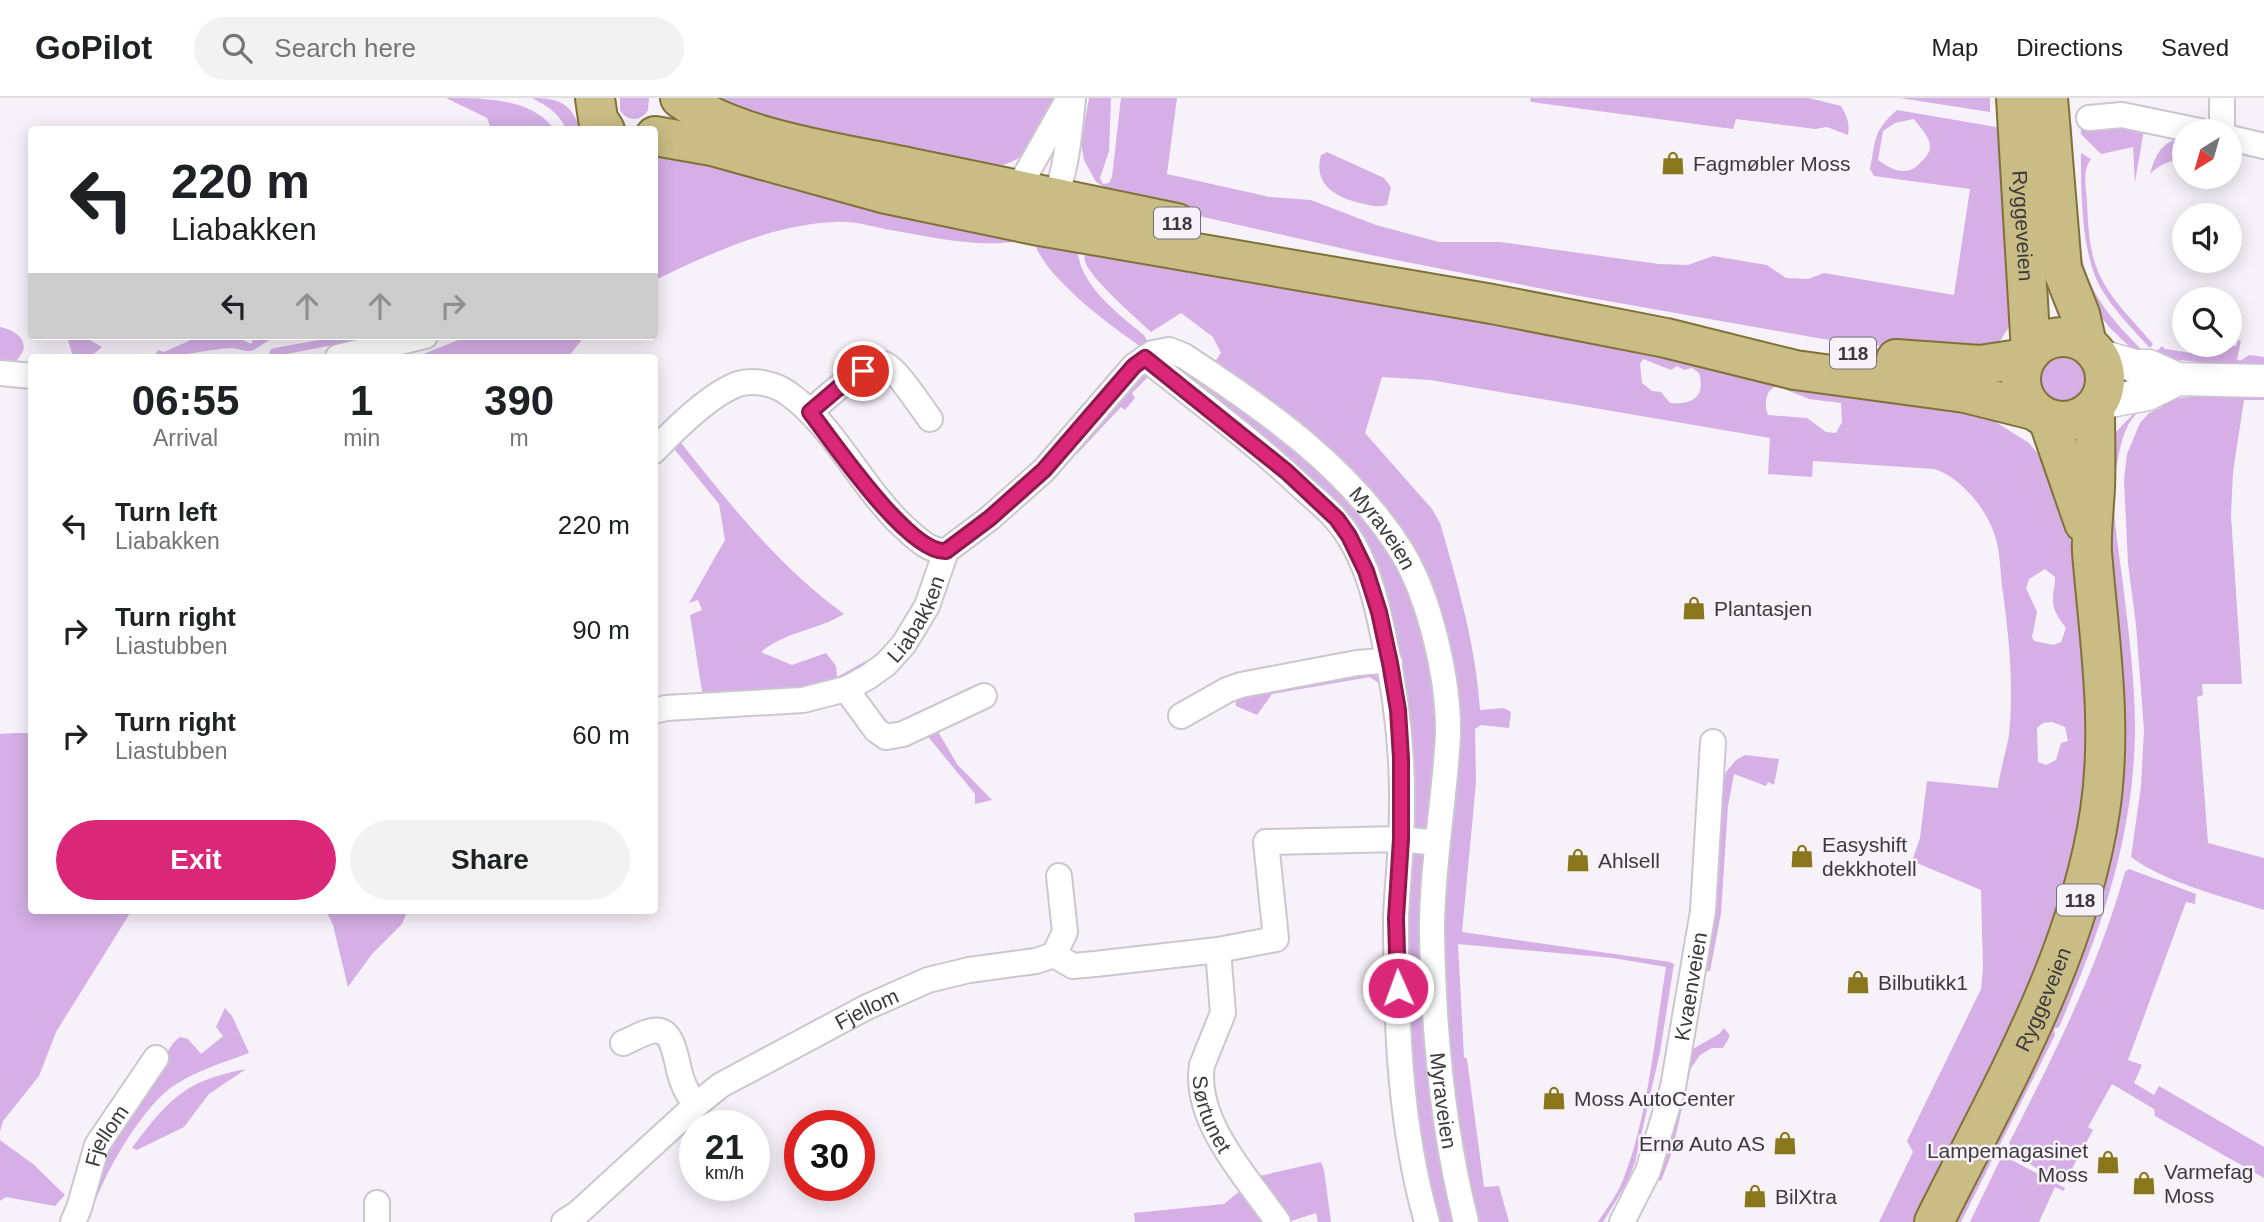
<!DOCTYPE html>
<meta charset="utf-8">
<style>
body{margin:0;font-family:Arial,sans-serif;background:#f2f2f2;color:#202124;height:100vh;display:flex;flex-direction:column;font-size:26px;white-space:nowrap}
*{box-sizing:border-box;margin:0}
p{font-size:23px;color:#757577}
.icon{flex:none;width:38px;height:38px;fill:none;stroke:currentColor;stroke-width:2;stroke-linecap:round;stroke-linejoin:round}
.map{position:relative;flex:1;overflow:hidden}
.drawer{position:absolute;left:28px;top:256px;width:630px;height:560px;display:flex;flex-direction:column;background:#fff;border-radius:7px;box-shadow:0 4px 18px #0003}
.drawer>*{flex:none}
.hud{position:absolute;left:28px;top:28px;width:630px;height:214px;border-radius:7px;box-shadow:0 4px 18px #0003;background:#fff;color:#202124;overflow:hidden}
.needle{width:46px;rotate:217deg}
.tools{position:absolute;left:2172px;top:21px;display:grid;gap:14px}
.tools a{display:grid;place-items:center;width:70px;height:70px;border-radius:50%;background:#fff;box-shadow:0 4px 18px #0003;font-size:35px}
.speed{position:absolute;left:679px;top:1012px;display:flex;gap:14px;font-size:35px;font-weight:700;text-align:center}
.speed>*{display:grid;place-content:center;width:91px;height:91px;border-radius:50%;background:#fff;box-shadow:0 4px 18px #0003;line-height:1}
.speed small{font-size:18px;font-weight:400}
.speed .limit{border:10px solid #d22;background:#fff;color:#111}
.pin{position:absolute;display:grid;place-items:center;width:60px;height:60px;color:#fff;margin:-30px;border:4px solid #fff;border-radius:50%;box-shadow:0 2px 7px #0007}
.me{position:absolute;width:77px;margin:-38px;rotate:358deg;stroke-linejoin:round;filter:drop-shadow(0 0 5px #0008)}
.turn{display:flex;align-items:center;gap:24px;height:147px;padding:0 28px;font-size:32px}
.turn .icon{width:91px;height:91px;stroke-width:2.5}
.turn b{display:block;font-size:49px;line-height:60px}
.lanes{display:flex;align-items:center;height:66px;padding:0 28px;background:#0003;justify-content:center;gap:35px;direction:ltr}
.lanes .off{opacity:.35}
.eta{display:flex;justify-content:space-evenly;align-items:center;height:119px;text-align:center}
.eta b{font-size:42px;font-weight:600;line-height:49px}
.button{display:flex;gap:14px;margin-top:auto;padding:14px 28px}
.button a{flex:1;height:80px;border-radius:42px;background:#db2777;color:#fff;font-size:28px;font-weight:600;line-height:80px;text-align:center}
.button a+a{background:#f2f2f2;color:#202124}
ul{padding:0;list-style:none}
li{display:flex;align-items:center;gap:21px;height:105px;padding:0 28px}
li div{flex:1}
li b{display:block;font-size:26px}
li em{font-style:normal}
header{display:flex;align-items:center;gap:42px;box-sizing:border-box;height:98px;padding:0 35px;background:#fff;border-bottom:2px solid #e0e0e0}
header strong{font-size:33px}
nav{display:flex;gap:38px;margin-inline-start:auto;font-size:24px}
.search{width:490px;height:63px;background:#f2f2f2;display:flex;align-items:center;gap:18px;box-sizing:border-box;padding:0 24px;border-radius:38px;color:#757577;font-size:26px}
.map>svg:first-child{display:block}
.green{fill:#d5afe6;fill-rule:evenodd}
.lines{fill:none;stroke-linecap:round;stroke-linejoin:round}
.minor-casing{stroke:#ccc7cf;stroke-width:28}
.tertiary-casing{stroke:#ccc7cf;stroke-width:35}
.primary-casing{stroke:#807237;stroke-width:42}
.minor{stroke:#fff;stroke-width:24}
.tertiary{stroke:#fff;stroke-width:32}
.primary{stroke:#c9bc85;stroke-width:38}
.route-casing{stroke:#8e194d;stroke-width:18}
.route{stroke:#db2777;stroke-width:12}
.labels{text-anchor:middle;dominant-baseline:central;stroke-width:5;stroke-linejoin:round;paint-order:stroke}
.shield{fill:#f7f1fa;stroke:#747176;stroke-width:2}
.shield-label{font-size:19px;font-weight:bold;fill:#3c3a3d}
.poi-label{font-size:21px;fill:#3c3a3d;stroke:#f7f1fa;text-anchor:start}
.street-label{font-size:21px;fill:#3c3a3d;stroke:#f7f1fa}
</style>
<header>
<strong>GoPilot</strong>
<div class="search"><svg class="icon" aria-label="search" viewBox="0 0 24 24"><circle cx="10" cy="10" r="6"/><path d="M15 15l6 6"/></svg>Search here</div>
<nav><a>Map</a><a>Directions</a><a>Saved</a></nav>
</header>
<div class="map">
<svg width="2264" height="1124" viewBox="0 0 2264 1124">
<rect width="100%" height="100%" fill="#f7f1fa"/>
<path class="green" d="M 446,0 C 485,0 531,0 554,31 L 491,31 L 487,20 Z
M 532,0 C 559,0 571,5 580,31 L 566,31 C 559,15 547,8 532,0 Z
M 620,0 L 649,0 L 648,12 C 641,24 627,24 620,12 Z
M 699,0 L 1054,0 C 1048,16 1031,52 1017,61 C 1008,66 1000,68 990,70 L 807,38 Z
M 1089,0 L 1111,0 L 1109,53 L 1100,80 L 1103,86 L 1109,85 L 1112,79 L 1121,0 L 1177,0 L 1167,76 L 1270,99 L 1311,102 L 1376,127 L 1439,144 L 1500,144 L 1659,166 L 1688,167 L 1713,158 L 1767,167 L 1786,180 L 1808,181 L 1824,175 L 1954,197 L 1970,91 L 1874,78 L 1870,71 C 1876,41 1873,33 1897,12 L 2002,30 L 2012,224 L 2000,243 L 1977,252 L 1944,255 L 1823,241 L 1574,197 L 1371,157 L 1199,118 L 1129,101 L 1116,96 L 1096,84 L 1084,62 L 1081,45 ZM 1914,21 C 1919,28 1931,40 1930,50 C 1929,56 1925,60 1921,64 C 1908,79 1893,73 1878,62 L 1883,33 L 1895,25 Z
M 1530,0 L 1809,0 L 1841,8 C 1847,18 1850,26 1848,37 L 1827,29 L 1815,31 L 1736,21 L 1733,31 L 1531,4 Z
M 1900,0 L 1990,0 L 1990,14 Z
M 2099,24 L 2106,31 L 2112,28 L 2144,32 L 2135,84 L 2133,49 L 2101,56 L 2081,36 L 2081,27 Z
M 2061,26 L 2070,26 L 2072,28 C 2074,77 2070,133 2088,179 C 2098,207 2122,232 2143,253 L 2132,251 L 2110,230 L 2098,215 L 2077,180 Z
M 2181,40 L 2184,41 L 2180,62 C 2168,63 2159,67 2150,76 C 2155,58 2161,44 2181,40 Z
M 669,54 L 695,57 L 905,112 L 1077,145 C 1076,185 1116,214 1144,237 L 1147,243 L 1140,248 C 1108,226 1041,177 1033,140 C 986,153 932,139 885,131 C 870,128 853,123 837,124 C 772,126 712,155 655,182 L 655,59 Z
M 1327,54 L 1384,80 L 1391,89 L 1387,107 C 1378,110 1369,107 1360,105 C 1335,99 1313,86 1321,57 Z
M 2081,55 L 2091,61 C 2082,73 2086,89 2087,103 C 2088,127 2089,155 2100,178 C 2112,203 2135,225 2153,246 L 2150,250 C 2133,232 2115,213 2102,192 C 2081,158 2081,93 2081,55 Z
M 1086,146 L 1946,308 L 1991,321 L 2029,345 L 2044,363 L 2060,402 L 2070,440 L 2081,514 L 2090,618 L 2081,737 L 2044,859 L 1918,1124 L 1879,1124 L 1913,1054 L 1907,1043 L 1981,891 L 1983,870 L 1981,792 L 1912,763 L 1920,740 L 1927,683 L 1998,690 C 2000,672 2006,655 2009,637 C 2014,588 2009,537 2002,488 C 2000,470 2000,451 1994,435 C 1986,410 1959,378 1934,371 L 1813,363 L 1812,379 L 1768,376 L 1770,340 L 1430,282 L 1382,279 L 1365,335 L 1432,411 L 1440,425 C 1458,487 1476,548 1480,612 L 1504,610 L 1511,614 L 1509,630 L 1481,627 L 1475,631 L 1476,684 L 1462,834 L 1670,864 L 1674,866 L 1660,954 L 1635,1064 L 1628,1083 L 1603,1124 L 1598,1124 C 1607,1110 1617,1097 1623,1082 C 1648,1019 1655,937 1666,869 L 1613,860 L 1458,846 L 1464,959 L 1467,961 L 1484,1089 L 1499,1088 L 1509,1124 L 1476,1124 L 1458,1038 L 1440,853 L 1456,644 L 1402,443 L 1212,268 L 1221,255 L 1213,239 L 1181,215 L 1151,234 C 1134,218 1099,188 1087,168 C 1083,160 1084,154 1086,146 ZM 1643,261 L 1671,272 L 1677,268 L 1684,272 L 1692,270 L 1699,275 C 1706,299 1692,307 1670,305 L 1661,294 L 1652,293 L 1642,285 L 1640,266 ZM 1777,288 L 1809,301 L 1841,305 L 1842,324 L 1836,335 L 1826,334 L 1807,320 L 1768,317 C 1764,306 1765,292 1777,288 ZM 2045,471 L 2055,479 C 2056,487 2052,494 2053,503 C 2053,513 2060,522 2066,530 L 2061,544 L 2054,547 L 2034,543 L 2032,539 L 2037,514 L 2026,490 L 2029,481 ZM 2052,624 L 2065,629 L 2068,643 L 2061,645 L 2056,662 L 2046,667 L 2038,664 L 2037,630 L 2043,625 Z
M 0,229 C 21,233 34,249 13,265 L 0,265 Z
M 74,238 L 83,238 L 102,249 L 90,259 L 73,259 L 68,242 Z
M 226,238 L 237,239 L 251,246 L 255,238 L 280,238 C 267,241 258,251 251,253 C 245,254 238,250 230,250 C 204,252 179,259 154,259 L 158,252 L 164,254 L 193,241 L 202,242 Z
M 341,238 L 380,238 L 271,259 L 269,256 L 271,251 L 280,249 Z
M 468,238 L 585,238 L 568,259 L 416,259 Z
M 2238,242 L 2241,243 L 2237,261 L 2240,263 L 2249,257 L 2264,259 L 2264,270 L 2157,260 L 2155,255 L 2162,248 L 2165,251 L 2204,257 L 2206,247 L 2236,248 Z
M2041 282a22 22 0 1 1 44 0a22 22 0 1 1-44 0Z
M 1186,272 L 1299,349 L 1382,438 L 1423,520 L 1439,614 L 1428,727 L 1424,732 L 1416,732 L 1411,728 L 1364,457 L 1180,276 Z
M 1141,273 L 1154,273 L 1132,295 L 1135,300 L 1125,312 L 1121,309 L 1077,356 L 1073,353 Z
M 2264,294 L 2264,302 L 2244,302 L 2233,374 L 2231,417 L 2242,586 L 2202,586 L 2203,597 L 2197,599 L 2208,745 L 2264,760 L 2264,812 C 2222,798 2166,785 2131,759 L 2141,688 L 2144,632 L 2136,527 L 2128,465 L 2124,382 L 2127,356 L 2140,325 L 2149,315 L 2162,309 L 2161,303 L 2206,296 Z
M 2141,308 C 2139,314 2136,316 2132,321 C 2124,332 2120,348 2118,361 C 2109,399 2117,440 2122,478 C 2128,529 2135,580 2135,632 C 2134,738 2101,833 2059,929 L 2054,931 L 2055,937 L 1961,1124 L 1950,1124 L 2086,842 L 2104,786 L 2113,746 L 2120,705 L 2125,607 L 2109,437 L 2114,336 Z
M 678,341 C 728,404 778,468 844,516 C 818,532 784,534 761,554 L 792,567 L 826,555 L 836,568 L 837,579 L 873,559 L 887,548 L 890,551 L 832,589 L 703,600 L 690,517 L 702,512 L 698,502 L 689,505 L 725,442 L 719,406 L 671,347 Z
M 1367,573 L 1382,581 L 1384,589 L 1370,579 L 1272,596 L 1257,617 L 1236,608 L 1235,595 Z
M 936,630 L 957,666 L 992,702 L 975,706 L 975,696 L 925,635 Z
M 15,635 L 31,635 L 32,812 L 132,812 L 56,934 L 39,978 L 3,1023 L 0,1034 L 0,636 Z
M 1745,657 L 1779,661 L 1774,687 L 1768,684 L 1766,688 L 1734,676 L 1728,708 L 1721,815 L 1710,873 L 1707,873 L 1719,778 L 1721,694 L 1726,674 L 1736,662 Z
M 1410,753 L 1423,755 L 1426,762 L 1457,1124 L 1431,1124 L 1420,1075 L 1401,880 Z
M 2129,771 L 2196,796 L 2195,806 L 2186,804 L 2128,962 L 2142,967 L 2134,985 L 2154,997 L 2159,988 L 2264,1049 L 2264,1080 L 2155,1018 L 2154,1011 L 2112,986 L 2088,1029 L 2093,1032 L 2067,1080 C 2053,1086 2016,1058 2009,1045 C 2054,957 2098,870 2125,774 Z
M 326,812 L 408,812 L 402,826 L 372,856 L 348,889 L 333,827 Z
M 225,910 L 232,918 L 249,955 C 222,965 192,974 169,991 C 138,1016 100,1081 90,1120 L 84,1119 L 98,1059 L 174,944 L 180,939 L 188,941 L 201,956 L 223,938 L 216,929 Z
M 1724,930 L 1730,938 L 1723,950 L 1712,950 L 1700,957 L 1691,970 L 1672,1054 L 1661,1083 L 1658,1082 L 1691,952 L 1719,936 Z
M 246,971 L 209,996 L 184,1029 L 137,1052 L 132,1050 C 169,1001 184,983 246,971 Z
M 0,1042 L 33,1066 L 65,1097 L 55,1108 L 6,1099 L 0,1103 Z
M 2008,1060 L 2065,1090 L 2064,1093 L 2055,1089 L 2039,1124 L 1970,1124 L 2000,1062 Z
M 1321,1064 L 1324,1072 L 1331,1124 L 1318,1124 L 1316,1115 L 1288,1124 L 1255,1079 Z
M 1241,1092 L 1271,1124 L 1135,1124 L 1134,1115 L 1224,1106 Z"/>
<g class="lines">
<g class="minor-casing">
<g id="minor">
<path d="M 2089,20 L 2122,17 L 2199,33"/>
<path d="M 2222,33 L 2222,0"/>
<path d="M 2230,40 L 2264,48"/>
<path d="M 1022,104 L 1017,92 L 1069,0"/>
<path d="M 1048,110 C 1066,88 1070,29 1073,0"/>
<path d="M 338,259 L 425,238"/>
<path d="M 1145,260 C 1198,303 1255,344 1304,391 C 1320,405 1337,419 1348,437 C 1367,466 1376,502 1383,536 C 1398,603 1405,672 1401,741 C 1400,767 1397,793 1396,820 C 1396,921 1399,1026 1427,1124"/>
<path d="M 0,275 L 32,278"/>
<path d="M 810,314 C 823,303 866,261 884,266 C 896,270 921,309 930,321"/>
<path d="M 654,353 C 675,331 710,296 738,286 C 755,281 776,286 789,296 C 836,330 862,391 905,430 C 916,440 930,454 946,453"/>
<path d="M 846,591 L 876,632 L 886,639 L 903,636 L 984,598"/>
<path id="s1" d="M 654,613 L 666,610 L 803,602 L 846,591 L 868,579 L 886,566 L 904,546 L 927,508 L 946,453 L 990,420 L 1044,372 L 1134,268 L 1153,255 L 1169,252 L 1184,258 C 1265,311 1350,370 1402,454 C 1430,500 1449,582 1448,636 C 1445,701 1432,766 1432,831 C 1433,930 1442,1028 1466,1124"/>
<path d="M 1181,618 L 1227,592 L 1241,587 L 1357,565 L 1381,563 L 1390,565"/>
<path id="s2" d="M 1218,852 L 1223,915 L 1202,967 C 1193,1023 1248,1081 1278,1124"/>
<path d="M 1054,857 L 1065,834 L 1059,778"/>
<path d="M 623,945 C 633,941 650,930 660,933 C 675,936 677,970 682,982 C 685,991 690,1000 696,1007"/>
<path d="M 377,1105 L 377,1124"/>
<path id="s3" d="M 73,1124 L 79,1110 L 97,1047 L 156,960"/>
<path id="s4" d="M 564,1124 L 578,1115 L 696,1007 L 721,987 L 867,909 L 928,882 L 969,872 L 1036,863 L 1054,857 L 1073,868 L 1095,866 L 1218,852 L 1276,841 L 1266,744 L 1401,741 L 1437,745"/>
<path id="s5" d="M 1622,1124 L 1648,1073 L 1673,989 L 1703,813 L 1713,644"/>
</g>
</g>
<g class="tertiary-casing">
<path id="tertiary" d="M 2098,257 L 2135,268 L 2149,268 L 2178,281 L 2264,283
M 2099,305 L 2148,296 L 2178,281"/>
</g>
<g class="primary-casing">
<g id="primary">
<path d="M 595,0 L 598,21 L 605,32"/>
<path d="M 680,0 C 737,42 842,55 912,70 C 1000,88 1088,107 1177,125"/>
<path id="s6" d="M 2016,0 L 2031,254"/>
<path d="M 2048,0 L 2062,171 L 2080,216 L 2087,246"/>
<path d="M 655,38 L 712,48 L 886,96 L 1034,127 L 1492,206 L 1666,240 L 1795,272 L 1965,295 L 2033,312"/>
<circle cx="2063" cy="281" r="42"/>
<path d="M 1896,261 L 1980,267 L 2026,260"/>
<path d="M 2048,321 L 2084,425"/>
<path id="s7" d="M 1934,1124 C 1999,993 2078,860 2100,713 C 2113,626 2099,540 2092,454 C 2091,433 2094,411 2095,390 C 2096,364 2095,337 2095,311"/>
</g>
</g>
<use href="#minor" class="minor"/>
<use href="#tertiary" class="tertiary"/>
<use href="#primary" class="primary"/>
</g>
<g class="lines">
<g class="route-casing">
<path id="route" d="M 863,273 L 837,291 L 810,314 C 833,344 909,456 946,453 L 990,420 L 1044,372 L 1134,268 L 1145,260 L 1287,374 L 1337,421 L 1349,438 L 1366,473 L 1379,514 L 1390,565 L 1398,612 L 1401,660 L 1401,741 L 1396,820 L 1398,890"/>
</g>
<use href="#route" class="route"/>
</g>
<defs>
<g id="shop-bare" transform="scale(1.89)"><path d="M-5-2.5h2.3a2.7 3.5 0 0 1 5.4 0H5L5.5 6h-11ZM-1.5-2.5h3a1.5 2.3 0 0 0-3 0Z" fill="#8b771b" stroke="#f7f1fa" stroke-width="2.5" paint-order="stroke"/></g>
</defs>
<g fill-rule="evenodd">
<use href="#shop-bare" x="1673" y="65"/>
<use href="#shop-bare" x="1694" y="510"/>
<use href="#shop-bare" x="1802" y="758"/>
<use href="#shop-bare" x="1578" y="762"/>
<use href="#shop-bare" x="1858" y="884"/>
<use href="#shop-bare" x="1554" y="1000"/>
<use href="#shop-bare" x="1785" y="1045"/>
<use href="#shop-bare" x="2108" y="1064"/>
<use href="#shop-bare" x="2144" y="1085"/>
<use href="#shop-bare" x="1755" y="1098"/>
</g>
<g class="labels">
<g class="shield">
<rect x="1154" y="109.5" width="46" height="31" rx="5"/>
<rect x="1830" y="239.5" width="46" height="31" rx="5"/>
<rect x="2057" y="786.5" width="46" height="31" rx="5"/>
</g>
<g class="shield-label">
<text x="1177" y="125">118</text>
<text x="1853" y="255">118</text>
<text x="2080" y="802">118</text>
</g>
<g class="poi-label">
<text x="1693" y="65">Fagmøbler Moss</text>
<text x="1714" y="510">Plantasjen</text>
<text x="1822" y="746">Easyshift<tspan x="1822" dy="24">dekkhotell</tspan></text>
<text x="1598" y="762">Ahlsell</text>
<text x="1878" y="884">Bilbutikk1</text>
<text x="1574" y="1000">Moss AutoCenter</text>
<text x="1765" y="1045" text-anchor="end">Ernø Auto AS</text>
<text x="2088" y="1052" text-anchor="end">Lampemagasinet<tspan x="2088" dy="24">Moss</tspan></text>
<text x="2164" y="1073">Varmefag<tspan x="2164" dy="24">Moss</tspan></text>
<text x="1775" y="1098">BilXtra</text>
</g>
<g class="street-label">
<text stroke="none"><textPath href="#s6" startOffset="128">Ryggeveien</textPath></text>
<text stroke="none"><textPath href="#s1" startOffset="956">Myraveien</textPath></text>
<text stroke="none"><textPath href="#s1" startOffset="296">Liabakken</textPath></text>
<text stroke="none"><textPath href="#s5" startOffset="247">Kvaenveien</textPath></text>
<text stroke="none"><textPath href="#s7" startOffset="248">Ryggeveien</textPath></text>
<text stroke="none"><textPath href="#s4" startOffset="373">Fjellom</textPath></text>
<text stroke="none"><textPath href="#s1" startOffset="1544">Myraveien</textPath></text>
<text stroke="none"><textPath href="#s2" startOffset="170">Sørtunet</textPath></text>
<text stroke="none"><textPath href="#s3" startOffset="93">Fjellom</textPath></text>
</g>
</g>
</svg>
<div class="tools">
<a><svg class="needle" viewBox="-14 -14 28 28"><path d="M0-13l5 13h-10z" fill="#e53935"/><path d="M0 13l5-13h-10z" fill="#757577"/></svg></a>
<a><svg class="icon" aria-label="sound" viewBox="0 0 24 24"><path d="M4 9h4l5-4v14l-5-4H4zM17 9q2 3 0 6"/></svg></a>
<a><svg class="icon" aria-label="search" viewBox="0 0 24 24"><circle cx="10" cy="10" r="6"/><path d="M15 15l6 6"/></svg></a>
</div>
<div class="speed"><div>21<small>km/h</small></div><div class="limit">30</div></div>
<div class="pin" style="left:863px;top:273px;background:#d93025"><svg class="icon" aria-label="arrive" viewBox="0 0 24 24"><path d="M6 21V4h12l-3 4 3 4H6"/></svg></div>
<svg class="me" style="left:1398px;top:890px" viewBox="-20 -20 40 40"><circle r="17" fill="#db2777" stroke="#fff" stroke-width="3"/><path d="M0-11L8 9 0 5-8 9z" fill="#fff"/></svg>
<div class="hud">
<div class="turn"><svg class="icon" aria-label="left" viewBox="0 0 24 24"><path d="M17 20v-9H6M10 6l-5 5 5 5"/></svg><div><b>220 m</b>Liabakken</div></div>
<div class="lanes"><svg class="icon" aria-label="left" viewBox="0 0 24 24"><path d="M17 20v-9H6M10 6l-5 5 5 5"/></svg><svg class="icon off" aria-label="ahead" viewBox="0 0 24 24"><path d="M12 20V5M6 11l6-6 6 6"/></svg><svg class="icon off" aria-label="ahead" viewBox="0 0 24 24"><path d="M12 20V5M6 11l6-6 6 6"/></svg><svg class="icon off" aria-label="right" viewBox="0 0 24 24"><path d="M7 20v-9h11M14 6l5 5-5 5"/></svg></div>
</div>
<section class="drawer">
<div class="eta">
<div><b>06:55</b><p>Arrival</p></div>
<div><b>1</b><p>min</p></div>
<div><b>390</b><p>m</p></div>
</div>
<ul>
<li><svg class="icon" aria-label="left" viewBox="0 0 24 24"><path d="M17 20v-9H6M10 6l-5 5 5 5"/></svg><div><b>Turn left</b><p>Liabakken</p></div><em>220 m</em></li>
<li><svg class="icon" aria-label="right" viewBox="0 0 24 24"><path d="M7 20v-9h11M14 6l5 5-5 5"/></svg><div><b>Turn right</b><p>Liastubben</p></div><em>90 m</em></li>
<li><svg class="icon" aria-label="right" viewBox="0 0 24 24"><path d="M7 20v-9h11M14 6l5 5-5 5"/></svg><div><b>Turn right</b><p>Liastubben</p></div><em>60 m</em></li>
</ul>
<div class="button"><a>Exit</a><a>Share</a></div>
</section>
</div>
